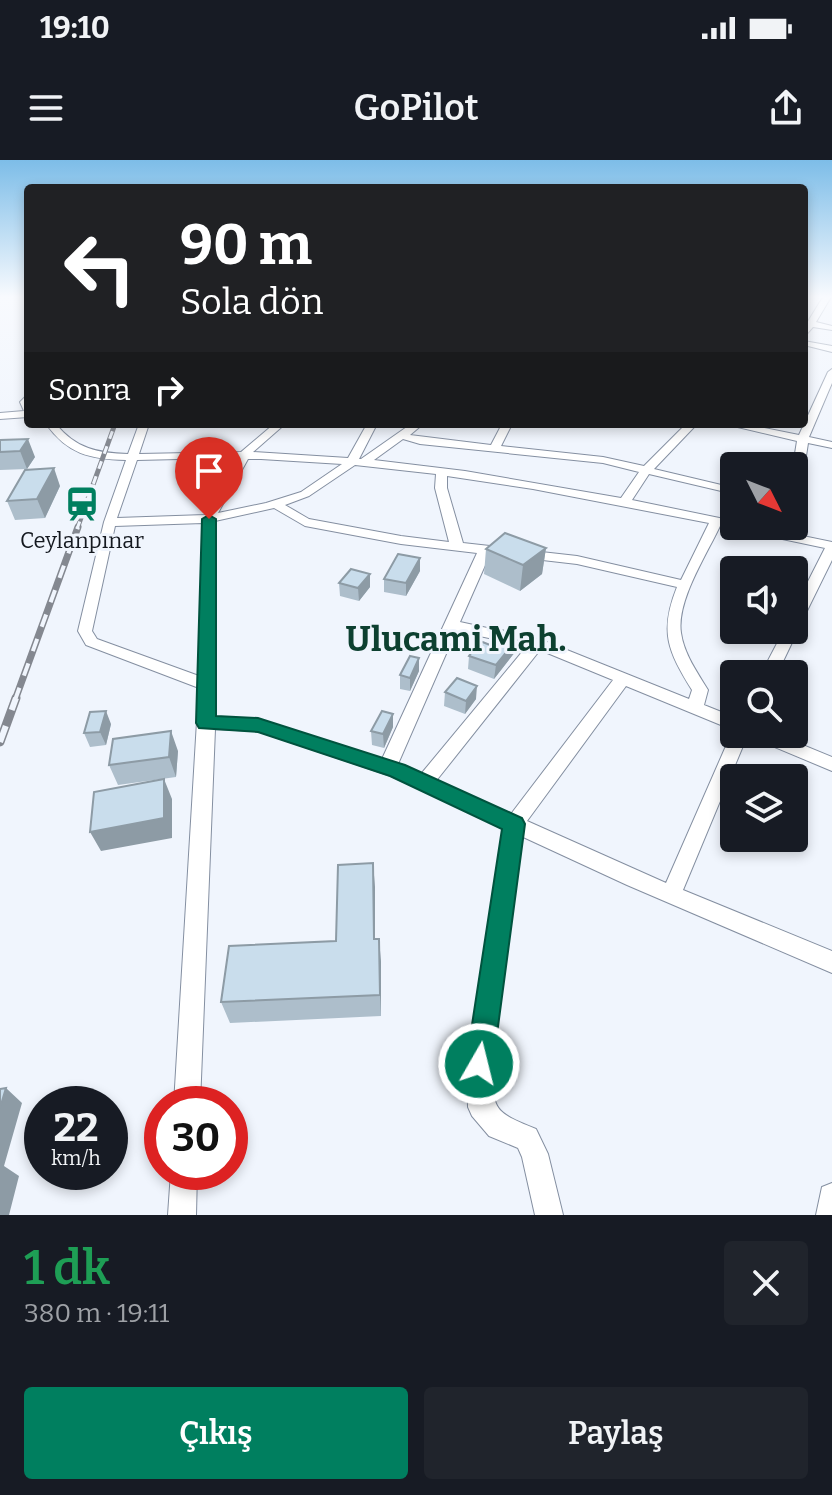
<!DOCTYPE html>
<html lang="tr">
<meta charset="utf-8">
<style>
body{margin:0;font-family:Bitter,serif;background:#20242c;color:#f1f3f6;height:100vh;display:flex;flex-direction:column;font-size:30px;white-space:nowrap}
*{box-sizing:border-box;margin:0}
p{font-size:26px;color:#9ea1a6}
.icon{flex:none;width:44px;height:44px;fill:none;stroke:currentColor;stroke-width:2;stroke-linecap:round;stroke-linejoin:round}
.map{position:relative;height:1055px;overflow:hidden}
.details{display:flex;flex-direction:column;background:#171b24;flex:1}
.details>*{flex:none}
.top-card{position:absolute;left:24px;top:24px;width:784px;height:244px;border-radius:8px;box-shadow:0 4px 12px #0003;background:#202124;color:#fff;overflow:hidden}
.needle{width:52px;rotate:132deg}
.fabs{position:absolute;left:720px;top:292px;display:grid;gap:16px}
.fabs a{display:grid;place-items:center;width:88px;height:88px;border-radius:8px;background:#171b24;box-shadow:0 4px 12px #0003;font-size:40px}
.speed{position:absolute;left:24px;top:926px;display:flex;gap:16px;font-size:40px;font-weight:700;text-align:center}
.speed>*{display:grid;place-content:center;width:104px;height:104px;border-radius:50%;background:#171b24;box-shadow:0 4px 12px #0003;line-height:1}
.speed small{font-size:20px;font-weight:400}
.speed .limit{border:12px solid #d22;background:#fff;color:#111}
.pin{position:absolute;display:grid;place-items:center;width:68px;height:68px;color:#fff;margin:-82px -34px;border-radius:50% 50% 50% 0;rotate:-45deg;box-shadow:0 0 8px #0007}
.pin .icon{rotate:45deg}
.me{position:absolute;width:88px;margin:-44px;rotate:8deg;stroke-linejoin:round;filter:drop-shadow(0 0 6px #0008)}
.turn{display:flex;align-items:center;gap:28px;height:168px;padding:0 24px;font-size:36px}
.turn .icon{width:104px;height:104px;stroke-width:2.5}
.turn b{display:block;font-size:56px;line-height:68px}
.then{display:flex;align-items:center;height:76px;padding:0 24px;background:#0003;gap:16px;font-size:30px}
.round{display:grid;place-items:center;flex:none;width:84px;height:84px;border-radius:8px;background:#20242c}
.head{display:flex;align-items:center;justify-content:space-between;height:136px;padding:0 24px}
h1{font-size:48px;font-weight:600;line-height:60px;color:#1e9e55}
.cta{display:flex;gap:16px;margin-top:auto;padding:16px 24px}
.cta a{flex:1;height:92px;border-radius:8px;background:#007f5f;color:#fff;font-size:32px;font-weight:600;line-height:92px;text-align:center}
.cta a+a{background:#20242c;color:#f1f3f6}
.status{display:flex;justify-content:space-between;align-items:center;height:56px;padding:0 40px;background:#171b24;direction:ltr}
.status svg{height:22px;fill:currentColor}
header{display:flex;justify-content:space-between;align-items:center;height:104px;padding:0 24px;background:#171b24;font-size:36px;font-weight:600}
.map>svg:first-child{display:block}
.lines{fill:none;stroke-linecap:round;stroke-linejoin:round}
.minor-casing{stroke:#848fa1;stroke-width:2}
.minor{fill:#fff;fill-rule:evenodd}
.rail-far2-casing{stroke:#848890;stroke-width:5}
.rail-far1-casing{stroke:#848890;stroke-width:7}
.rail-casing{stroke:#848890;stroke-width:9}
.rail-far2{stroke:#f0f5fd;stroke-width:3;stroke-dasharray:8;stroke-linecap:butt}
.rail-far1{stroke:#f0f5fd;stroke-width:4;stroke-dasharray:13;stroke-linecap:butt}
.rail{stroke:#f0f5fd;stroke-width:6;stroke-dasharray:17;stroke-linecap:butt}
.wall{fill:#adbecb}
.shaded-wall{fill:#8d9ba5}
.building{fill:#c9ddec;stroke:#8d9ba5;stroke-width:2}
.route{fill:#007f5f;stroke:#00533e;stroke-width:2}
.labels{text-anchor:middle;dominant-baseline:central;stroke-width:6;stroke-linejoin:round;paint-order:stroke}
.far-poi-label{font-size:22px;fill:#14181f;stroke:#f0f5fd}
.district-label{font-size:34px;font-weight:bold;fill:#0d4030;stroke:#f0f5fd}
</style>
<div class="status"><b>19:10</b><svg viewBox="0 0 49 12"><path d="M0 12V9h3v3zM5 12V6h3v6zM10 12V3h3v9zM15 12V0h3v12zM26 1h20v11H26zM47 4h2v5h-2z"/></svg></div>
<header><svg class="icon" aria-label="menu" viewBox="0 0 24 24"><path d="M4 6h16M4 12h16M4 18h16"/></svg>GoPilot<svg class="icon" aria-label="share" viewBox="0 0 24 24"><path d="M12 15V3M7 8l5-5 5 5M5 13v7h14v-7"/></svg></header>
<div class="map">
<svg width="832" height="1055" viewBox="0 0 832 1055">
<rect width="100%" height="100%" fill="#f0f5fd"/>
<g class="lines">
<g class="minor-casing">
<path id="minor" d="M 823,137 L 831,137 L 816,162 L 832,166 L 832,170 L 813,167 L 804,177 L 804,168 Z
M 804,181 L 832,186 L 832,192 L 804,185 Z
M 832,209 L 832,223 L 809,277 L 832,282 L 832,288 L 808,283 L 800,335 L 794,339 L 793,306 L 797,281 L 725,264 L 745,264 L 799,275 L 828,212 Z
M 28,234 L 28,257 L 0,259 L 0,253 L 24,251 L 20,242 Z
M 46,264 L 56,264 C 76,289 98,293 128,294 L 139,264 L 149,264 L 139,294 L 241,292 L 274,264 L 285,264 L 253,292 L 348,298 L 367,264 L 377,264 L 359,299 L 361,299 L 411,264 L 423,264 L 410,275 L 491,285 L 502,264 L 512,264 L 501,286 L 603,297 L 644,306 L 686,264 L 697,264 L 654,309 L 734,328 L 734,334 L 649,314 L 632,340 L 734,361 L 734,366 L 755,366 L 832,382 L 832,400 L 801,463 L 796,467 L 798,470 L 777,514 L 761,514 L 784,470 L 794,470 L 794,449 L 825,388 L 720,366 C 707,394 676,441 681,473 C 684,494 697,512 708,530 L 704,545 L 734,557 L 734,574 L 748,574 L 683,730 L 832,791 L 832,813 L 627,725 L 521,676 L 491,904 C 494,951 492,951 536,969 L 548,994 L 563,1055 L 535,1055 L 522,997 L 518,988 L 489,976 L 472,956 L 468,947 L 467,904 L 504,668 L 391,616 L 257,571 L 215,569 L 200,944 L 174,944 L 199,528 L 86,485 L 78,471 L 104,362 L 126,300 C 89,299 68,294 46,264 ZM 403,279 L 420,284 L 603,303 L 639,312 L 621,338 L 465,311 L 374,300 ZM 179,299 L 237,299 L 205,355 L 117,358 L 137,300 ZM 248,299 L 261,299 L 342,304 L 301,332 L 266,343 L 218,353 ZM 355,305 L 436,314 L 435,328 L 449,382 L 401,376 L 309,359 L 285,345 L 309,336 ZM 447,316 L 533,329 L 709,363 L 681,420 L 577,396 L 463,383 L 447,328 ZM 274,348 L 305,366 L 401,384 L 477,393 L 382,599 L 258,559 L 215,557 L 215,361 ZM 203,363 L 199,516 L 97,479 L 92,471 L 115,366 ZM 490,394 L 577,404 L 677,427 C 659,472 668,491 692,530 L 689,539 L 542,480 L 460,462 ZM 456,471 L 527,486 L 421,614 L 398,604 ZM 540,490 L 613,520 L 511,654 L 436,621 ZM 626,526 L 733,570 L 666,723 L 527,661 Z
M 750,574 L 776,574 L 832,597 L 832,611 L 753,578 Z
M 171,1012 L 197,1012 L 196,1055 L 168,1055 Z
M 832,1023 L 832,1055 L 816,1055 L 822,1027 Z"/>
</g>
<use href="#minor" class="minor"/>
<g class="rail-far2-casing">
<path id="rail-far2" d="M 77,369 L 115,264"/>
</g>
<g class="rail-far1-casing">
<path id="rail-far1" d="M 15,540 L 78,367"/>
</g>
<g class="rail-casing">
<path id="rail" d="M 0,582 L 16,538"/>
</g>
<use href="#rail-far2" class="rail-far2"/>
<use href="#rail-far1" class="rail-far1"/>
<use href="#rail" class="rail"/>
</g>
<path class="wall" d="M 0,280 L 35,297 L 27,309 L 0,310 Z
M 60,326 L 45,358 L 15,360 L 7,341 Z
M 546,388 L 542,414 L 520,431 L 484,414 L 486,389 Z
M 420,411 L 406,436 L 384,432 L 384,419 Z
M 339,423 L 370,427 L 359,441 L 340,436 Z
M 521,474 L 519,487 L 494,519 L 468,509 L 469,496 L 490,485 Z
M 419,498 L 419,511 L 410,531 L 400,529 L 400,515 Z
M 445,532 L 476,539 L 465,554 L 444,546 Z
M 111,564 L 106,585 L 90,587 L 84,573 Z
M 393,567 L 384,588 L 372,585 L 371,571 Z
M 178,591 L 176,617 L 118,625 L 109,605 Z
M 373,703 L 375,779 L 381,802 L 381,856 L 230,863 L 221,842 L 336,781 Z"/>
<path class="shaded-wall" d="M 28,279 L 35,297 L 27,309 L 20,291 Z
M 54,308 L 60,326 L 45,358 L 37,339 Z
M 546,388 L 542,414 L 520,431 L 523,405 Z
M 420,398 L 420,411 L 406,436 L 406,423 Z
M 370,414 L 370,427 L 359,441 L 358,428 Z
M 521,474 L 519,487 L 494,519 L 496,505 Z
M 419,498 L 419,511 L 410,531 L 410,518 Z
M 477,526 L 476,539 L 465,554 L 466,541 Z
M 106,551 L 111,564 L 106,585 L 100,572 Z
M 393,554 L 393,567 L 384,588 L 383,574 Z
M 171,571 L 178,591 L 176,617 L 169,597 Z
M 164,619 L 172,639 L 172,678 L 101,691 L 90,672 Z
M 373,703 L 375,727 L 375,802 L 374,779 Z
M 379,779 L 381,802 L 381,856 L 380,835 Z
M 6,928 L 22,943 L 4,1006 L 19,1016 L 9,1055 L 0,1055 L 0,948 Z"/>
<path class="building" d="M 28,279 L 20,291 L 0,292 L 0,280 Z
M 54,308 L 37,339 L 7,341 L 25,310 Z
M 505,373 L 546,388 L 523,405 L 486,389 Z
M 398,394 L 420,398 L 406,423 L 384,419 Z
M 351,409 L 370,414 L 358,428 L 339,423 Z
M 501,470 L 521,474 L 496,505 L 469,496 L 480,481 L 490,485 Z
M 410,496 L 419,498 L 410,518 L 400,515 Z
M 457,518 L 477,526 L 466,541 L 445,532 Z
M 106,551 L 100,572 L 84,573 L 90,552 Z
M 382,551 L 393,554 L 383,574 L 371,571 Z
M 171,571 L 169,597 L 109,605 L 113,579 Z
M 164,619 L 164,658 L 90,672 L 94,632 Z
M 373,703 L 374,779 L 379,779 L 380,835 L 221,842 L 229,786 L 336,781 L 338,705 Z
M 6,928 L 0,948 L 0,929 Z"/>
<linearGradient id="sky" x2="0" y2="1"><stop stop-color="#7dbde8"/><stop offset="0.48" stop-color="#f8fafe"/><stop offset="1" stop-color="#f8fafe" stop-opacity="0"/></linearGradient>
<rect width="832" height="285" fill="url(#sky)"/>
<path class="route" d="M 209,355 L 216,359 L 216,556 L 258,558 L 405,605 L 522,658 L 525,664 L 493,904 L 489,914 L 479,918 L 470,914 L 466,904 L 502,669 L 390,616 L 258,572 L 199,568 L 196,563 L 202,359 Z"/>
<defs>
<g id="station-bare" transform="scale(2.76)"><path d="M-3-6H3Q5-6 5-4V2Q5 4 3 4L4.5 6H3L1.5 4h-3L-3 6H-4.5L-3 4Q-5 4-5 2V-4Q-5-6-3-6ZM-3.5-4v3h7v-3ZM-3.5 1v1.5H-2V1ZM2 1v1.5H3.5V1Z" fill="#007f5f" stroke="#f0f5fd" stroke-width="2.5" paint-order="stroke"/></g>
</defs>
<g fill-rule="evenodd">
<use href="#station-bare" x="82" y="344"/>
</g>
<g class="labels">
<g class="far-poi-label">
<text x="82" y="380">Ceylanpınar</text>
</g>
<g class="district-label">
<text x="456" y="479">Ulucami Mah.</text>
</g>
</g>
</svg>
<div class="fabs">
<a><svg class="needle" viewBox="-14 -14 28 28"><path d="M0-13l5 13h-10z" fill="#e53935"/><path d="M0 13l5-13h-10z" fill="#9ea1a6"/></svg></a>
<a><svg class="icon" aria-label="sound" viewBox="0 0 24 24"><path d="M4 9h4l5-4v14l-5-4H4zM17 9q2 3 0 6"/></svg></a>
<a><svg class="icon" aria-label="search" viewBox="0 0 24 24"><circle cx="10" cy="10" r="6"/><path d="M15 15l6 6"/></svg></a>
<a><svg class="icon" aria-label="layers" viewBox="0 0 24 24"><path d="M12 4l9 5-9 5-9-5zM3 14l9 5 9-5"/></svg></a>
</div>
<div class="speed"><div>22<small>km/h</small></div><div class="limit">30</div></div>
<div class="pin" style="left:209px;top:359px;background:#d93025"><svg class="icon" aria-label="arrive" viewBox="0 0 24 24"><path d="M6 21V4h12l-3 4 3 4H6"/></svg></div>
<svg class="me" style="left:479px;top:904px" viewBox="-20 -20 40 40"><circle r="17" fill="#007f5f" stroke="#fff" stroke-width="3"/><path d="M0-11L8 9 0 5-8 9z" fill="#fff"/></svg>
<div class="top-card">
<div class="turn"><svg class="icon" aria-label="left" viewBox="0 0 24 24"><path d="M17 20v-9H6M10 6l-5 5 5 5"/></svg><div><b>90 m</b>Sola dön</div></div>
<div class="then">Sonra<svg class="icon" aria-label="right" viewBox="0 0 24 24"><path d="M7 20v-9h11M14 6l5 5-5 5"/></svg></div>
</div>
</div>
<section class="details">
<div class="head"><div><h1>1 dk</h1><p>380 m · 19:11</p></div><a class="round"><svg class="icon" aria-label="close" viewBox="0 0 24 24"><path d="M6 6l12 12M18 6L6 18"/></svg></a></div>
<div class="cta"><a>Çıkış</a><a>Paylaş</a></div>
</section>
